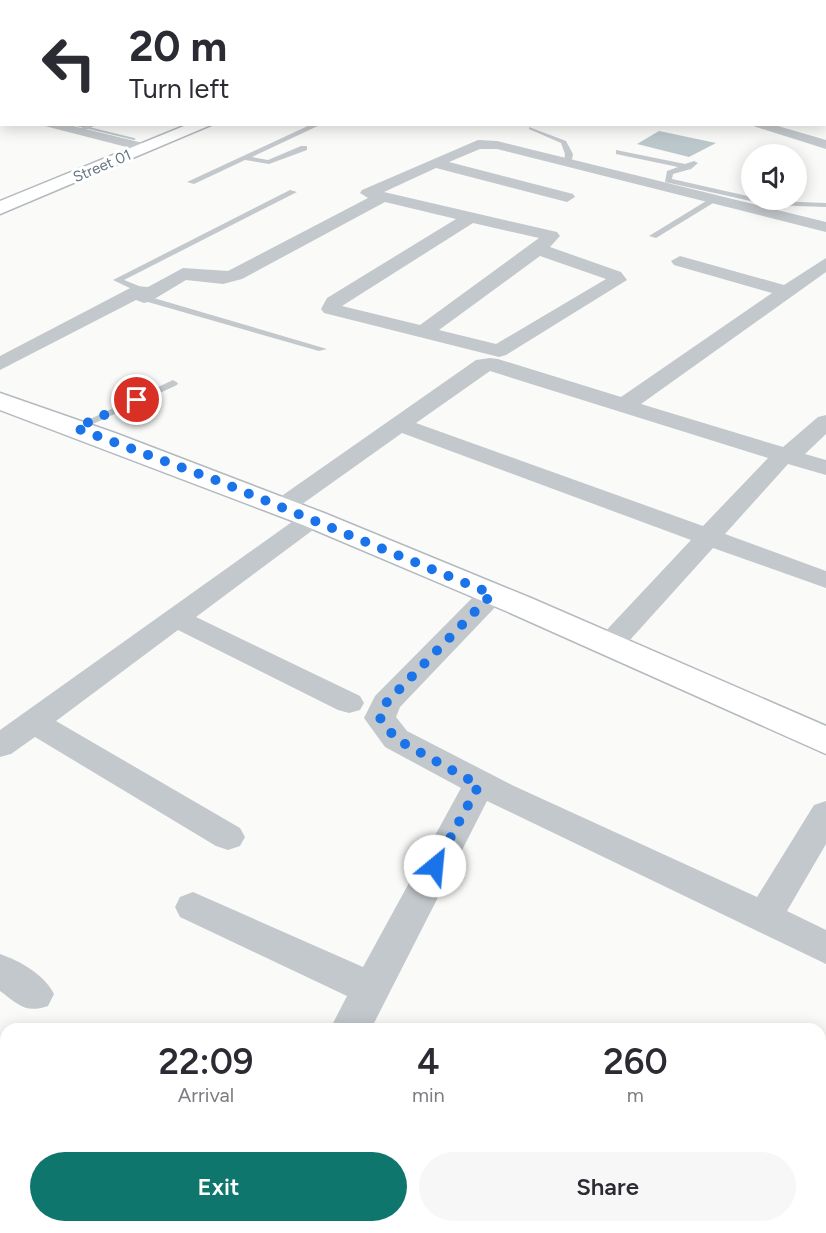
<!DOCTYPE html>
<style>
body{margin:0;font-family:Figtree,sans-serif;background:#f7f7f7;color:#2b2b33;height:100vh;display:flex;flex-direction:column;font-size:22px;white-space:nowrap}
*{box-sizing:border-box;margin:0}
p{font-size:20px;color:#7c7c81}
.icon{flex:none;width:33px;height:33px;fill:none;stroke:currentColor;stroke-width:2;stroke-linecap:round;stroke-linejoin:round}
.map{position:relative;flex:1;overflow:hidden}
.details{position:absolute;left:0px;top:1023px;width:826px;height:210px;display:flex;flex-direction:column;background:#fff;border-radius:18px 18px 0 0;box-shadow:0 3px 15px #0003}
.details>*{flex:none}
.guide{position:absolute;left:0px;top:0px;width:826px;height:126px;box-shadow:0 3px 15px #0003;background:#fff;color:#2b2b33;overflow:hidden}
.controls{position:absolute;left:741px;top:144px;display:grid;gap:12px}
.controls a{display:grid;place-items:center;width:66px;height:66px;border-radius:50%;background:#fff;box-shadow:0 3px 15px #0003;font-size:30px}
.pin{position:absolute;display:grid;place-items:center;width:51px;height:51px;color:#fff;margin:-26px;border:3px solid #fff;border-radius:50%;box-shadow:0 2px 6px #0007}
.me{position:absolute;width:66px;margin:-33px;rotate:28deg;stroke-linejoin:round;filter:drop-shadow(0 0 4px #0008)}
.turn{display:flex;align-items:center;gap:21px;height:126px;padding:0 30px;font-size:27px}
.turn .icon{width:78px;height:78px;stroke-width:2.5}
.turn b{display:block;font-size:42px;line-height:51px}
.eta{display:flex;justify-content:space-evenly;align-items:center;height:102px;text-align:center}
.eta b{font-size:36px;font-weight:600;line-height:42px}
.action{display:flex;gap:12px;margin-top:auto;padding:12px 30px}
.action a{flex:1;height:69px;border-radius:36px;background:#0f766e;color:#fff;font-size:24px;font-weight:600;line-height:69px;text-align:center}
.action a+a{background:#f7f7f7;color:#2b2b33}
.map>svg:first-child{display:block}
.water{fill:#bbc7cb}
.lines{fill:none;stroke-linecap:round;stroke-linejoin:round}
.stream{fill:#bbc7cb;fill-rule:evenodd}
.secondary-casing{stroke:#b3babf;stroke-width:3}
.lane{fill:#c3c8cc;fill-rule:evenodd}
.street{fill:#c3c8cc;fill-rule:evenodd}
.secondary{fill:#fff;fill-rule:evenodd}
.route{stroke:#1a73e8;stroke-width:10;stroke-dasharray:0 18}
.labels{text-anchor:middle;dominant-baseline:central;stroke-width:6;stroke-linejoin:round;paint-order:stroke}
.far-street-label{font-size:15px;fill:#657683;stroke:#fff}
</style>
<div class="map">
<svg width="826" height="1233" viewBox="0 0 826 1233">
<rect width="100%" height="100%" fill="#fafaf8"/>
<path class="water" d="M 659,131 L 716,143 L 689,157 L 637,144 Z"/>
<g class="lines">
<path class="stream" d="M 0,108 L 2,108 L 2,110 L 0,110 Z
M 77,124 L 134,138 L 136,139 L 134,140 L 68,124 Z"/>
<g class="secondary-casing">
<path id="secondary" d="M 504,0 L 519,0 L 503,2 Z
M 189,124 L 213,124 L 0,214 L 0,201 Z
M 0,393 L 115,433 L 324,513 L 531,598 L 826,726 L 826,754 L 508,612 L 303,525 L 0,410 Z"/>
</g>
<path class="lane" d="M 0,120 L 2,120 L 2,124 L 0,124 Z
M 89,124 L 99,124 L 78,133 L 73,132 Z
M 312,124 L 322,124 L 252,157 L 268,160 L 301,146 L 307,146 L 307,150 L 269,164 L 245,160 L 194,184 L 187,182 Z
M 529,127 L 566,141 L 573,154 L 571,165 L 564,163 L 565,154 L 561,143 L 529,129 Z
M 616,150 L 685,164 L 694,161 L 698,163 L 691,169 L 673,174 L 672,179 L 752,197 L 752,200 L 826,203 L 826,207 L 768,205 L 665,182 L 667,171 L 678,167 L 616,154 Z
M 290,190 L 297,192 L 124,280 L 144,288 L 144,292 L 138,292 L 113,280 Z
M 711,198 L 718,200 L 656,238 L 649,236 Z
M 134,294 L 140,294 L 327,349 L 319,351 L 134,298 Z
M 173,380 L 178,383 L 177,385 L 80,430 L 76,431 L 71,428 Z"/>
<path class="street" d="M 80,0 L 94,0 L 79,2 Z
M 131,0 L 149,0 L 150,2 L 132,2 Z
M 328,0 L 345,0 L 346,2 L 329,2 Z
M 460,0 L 478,0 L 479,2 L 461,2 Z
M 516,0 L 534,0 L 535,2 L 517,2 Z
M 634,0 L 652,0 L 653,2 L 635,2 Z
M 0,21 L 2,21 L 0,28 Z
M 0,48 L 2,48 L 2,56 L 0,56 Z
M 0,90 L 2,90 L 2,98 L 0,98 Z
M 0,110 L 2,110 L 2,119 L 0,119 Z
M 37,124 L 65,124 L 151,145 L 153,148 L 146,152 Z
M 747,124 L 771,124 L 826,140 L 826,149 Z
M 478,140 L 497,141 L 826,222 L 826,232 L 497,149 L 480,149 L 449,162 L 573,194 L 575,197 L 567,202 L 436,168 L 384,192 L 557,232 L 560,236 L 550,247 L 621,272 L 627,280 L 506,355 L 499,357 L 324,313 L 321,309 L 327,298 L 456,219 L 385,202 L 242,279 L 223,284 L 186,280 L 151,301 L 144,303 L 136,300 L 0,370 L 0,356 L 134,286 L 148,287 L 183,268 L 228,271 L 368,198 L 360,193 L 362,190 ZM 473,223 L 539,238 L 420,325 L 342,306 ZM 540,256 L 606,279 L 496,344 L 439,330 Z
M 680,256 L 784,285 L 826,258 L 826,272 L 641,404 L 783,447 L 818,417 L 826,415 L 826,434 L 805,454 L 826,460 L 826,475 L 788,464 L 725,534 L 826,571 L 826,588 L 713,548 L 620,651 L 610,653 L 600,651 L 595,644 L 600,637 L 691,540 L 402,433 L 291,512 L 282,515 L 273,512 L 269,507 L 273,502 L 476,360 L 490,358 L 498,359 L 621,397 L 772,293 L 674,265 L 671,261 ZM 490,371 L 768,458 L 703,526 L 416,423 Z
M 312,511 L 321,514 L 325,519 L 321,524 L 196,617 L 360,696 L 364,703 L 360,710 L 349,713 L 338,710 L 178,630 L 56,721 L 240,828 L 245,837 L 240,846 L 228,850 L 216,846 L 35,737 L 11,754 L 0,757 L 0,730 L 303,514 Z
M 492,586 L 502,588 L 506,594 L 502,600 L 400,707 L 396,717 L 407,731 L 514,786 L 757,897 L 814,805 L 826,801 L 826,844 L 787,911 L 826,930 L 826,964 L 487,801 L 371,1029 L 330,1029 L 347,996 L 180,917 L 175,907 L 180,897 L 193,892 L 363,967 L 461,788 L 385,747 L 364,718 L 375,696 L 482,588 Z
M 0,954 C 20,961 44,974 54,994 L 48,1006 C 25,1014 18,1004 0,991 Z
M 228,1227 L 275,1227 L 273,1233 L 226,1233 Z"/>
<use href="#secondary" class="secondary"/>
</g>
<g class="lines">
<path class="route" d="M 137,400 L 76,428 L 218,481 L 492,594 L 386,703 L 380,718 L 396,739 L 479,785 L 435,866"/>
</g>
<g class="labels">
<g class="far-street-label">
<text transform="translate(102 166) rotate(-23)">Street 01</text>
</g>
</g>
</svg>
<div class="controls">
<a><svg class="icon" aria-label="sound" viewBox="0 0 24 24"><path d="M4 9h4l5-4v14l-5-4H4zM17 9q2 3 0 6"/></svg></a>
</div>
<div class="pin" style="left:137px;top:400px;background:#d93025"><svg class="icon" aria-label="arrive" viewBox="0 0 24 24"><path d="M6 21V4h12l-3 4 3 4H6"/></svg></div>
<svg class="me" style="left:435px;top:866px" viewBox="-20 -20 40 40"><circle r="19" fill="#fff"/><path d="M0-13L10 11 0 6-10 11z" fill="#1a73e8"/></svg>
<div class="guide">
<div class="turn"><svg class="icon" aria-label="left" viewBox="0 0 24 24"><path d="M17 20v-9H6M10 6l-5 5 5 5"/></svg><div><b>20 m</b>Turn left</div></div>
</div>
<section class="details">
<div class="eta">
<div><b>22:09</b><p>Arrival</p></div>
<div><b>4</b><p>min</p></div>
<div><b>260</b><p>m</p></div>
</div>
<div class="action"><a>Exit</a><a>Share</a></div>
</section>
</div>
